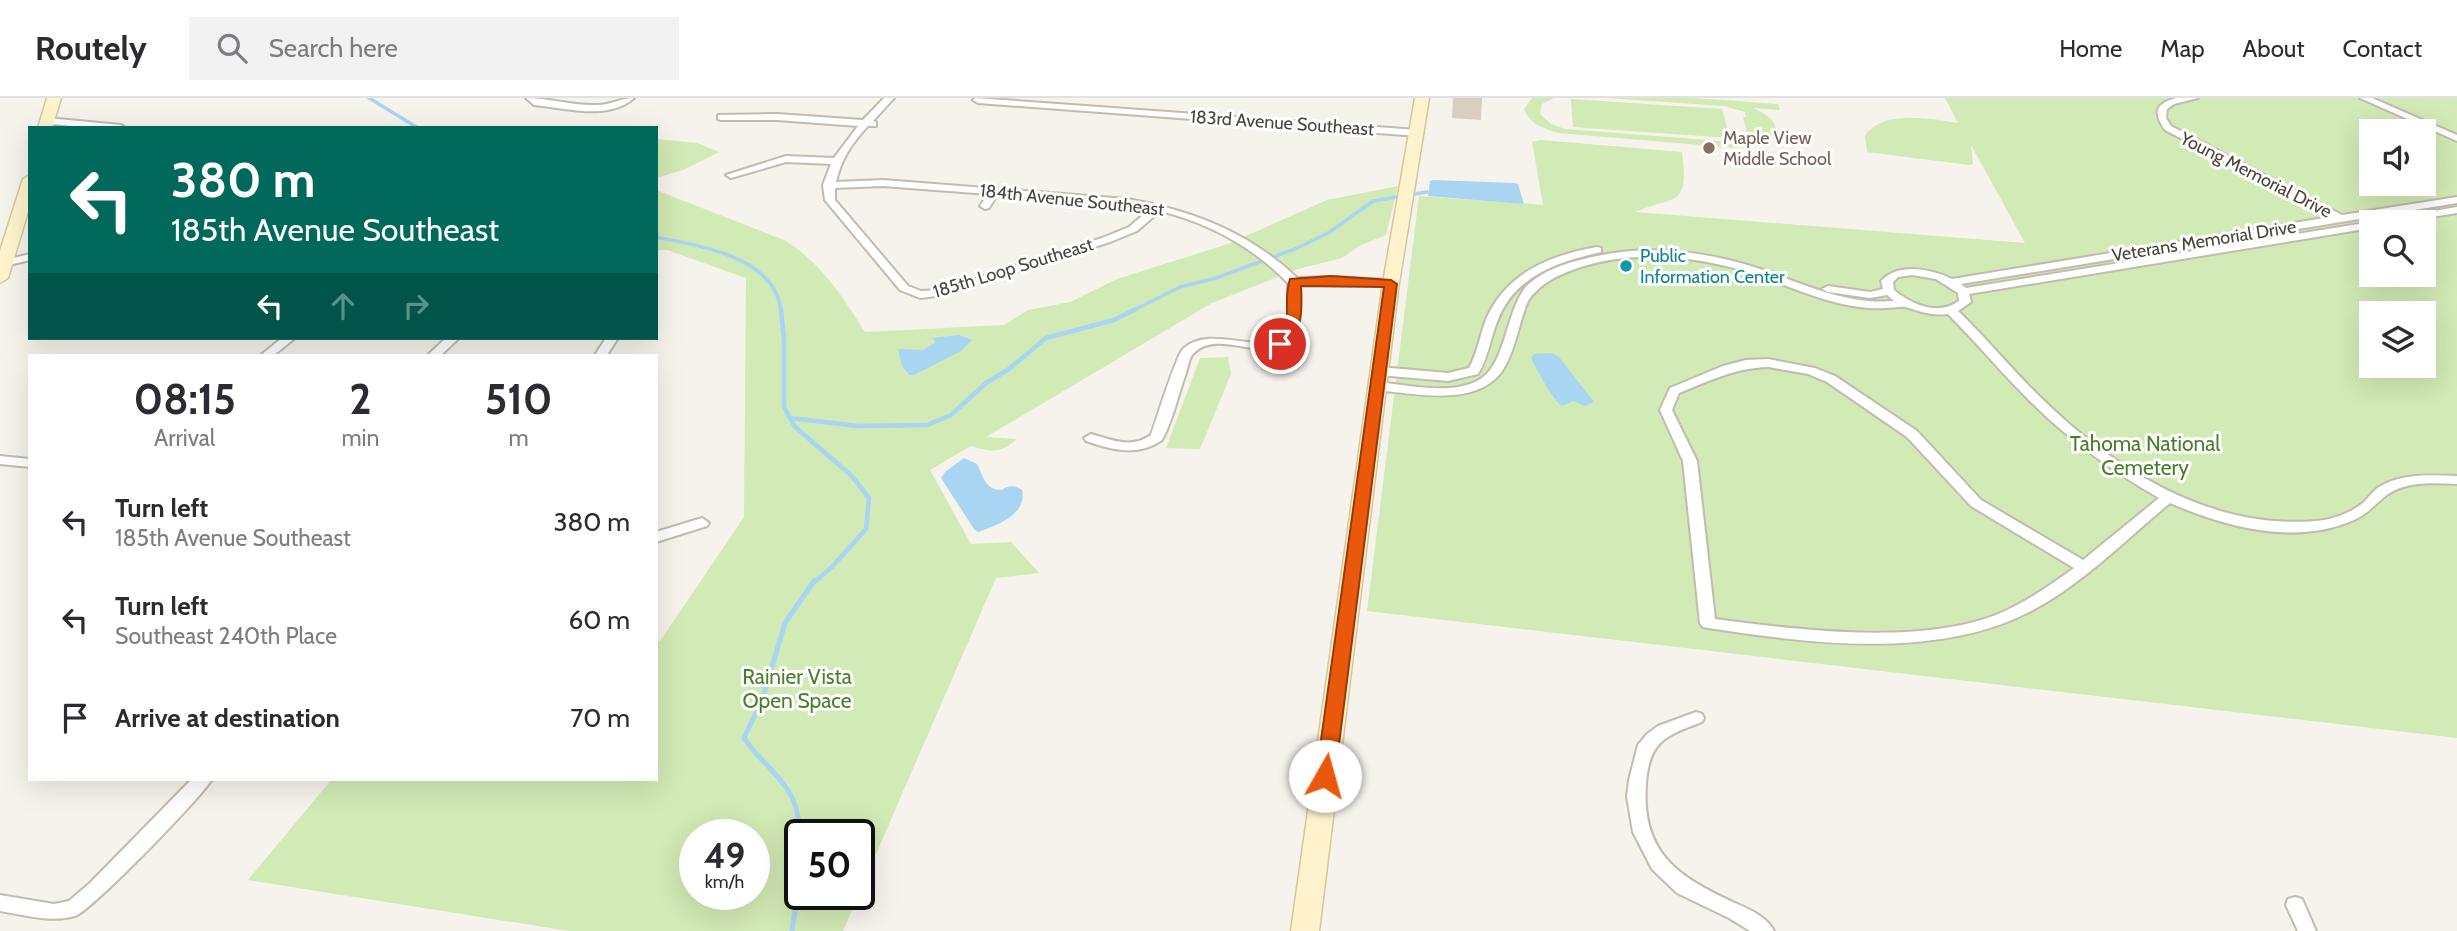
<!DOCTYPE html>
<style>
body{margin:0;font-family:Cabin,sans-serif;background:#f2f2f3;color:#2b2b33;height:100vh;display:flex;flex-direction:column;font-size:26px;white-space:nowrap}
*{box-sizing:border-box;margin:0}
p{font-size:23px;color:#7c7c81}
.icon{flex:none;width:38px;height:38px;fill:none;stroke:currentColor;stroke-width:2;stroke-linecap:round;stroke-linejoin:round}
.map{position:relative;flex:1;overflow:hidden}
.sheet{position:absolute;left:28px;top:256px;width:630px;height:427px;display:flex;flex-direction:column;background:#fff;border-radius:0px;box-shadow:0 7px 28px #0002}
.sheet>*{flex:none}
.guide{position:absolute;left:28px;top:28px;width:630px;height:214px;border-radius:0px;box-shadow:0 7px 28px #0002;background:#00695c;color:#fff;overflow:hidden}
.fabs{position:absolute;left:2359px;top:21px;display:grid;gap:14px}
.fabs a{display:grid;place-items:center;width:77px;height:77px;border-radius:0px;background:#fff;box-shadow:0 7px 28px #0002;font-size:35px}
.speed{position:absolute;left:679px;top:721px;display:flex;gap:14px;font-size:35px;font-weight:700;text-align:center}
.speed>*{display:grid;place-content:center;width:91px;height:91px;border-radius:50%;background:#fff;box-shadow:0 7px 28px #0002;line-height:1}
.speed small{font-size:18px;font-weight:400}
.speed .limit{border:4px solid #111;border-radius:10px;background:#fff;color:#111}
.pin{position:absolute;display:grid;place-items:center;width:60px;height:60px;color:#fff;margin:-30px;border:4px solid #fff;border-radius:50%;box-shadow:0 2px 7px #0007}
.me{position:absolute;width:77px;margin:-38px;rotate:7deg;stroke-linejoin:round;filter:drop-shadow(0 0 5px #0008)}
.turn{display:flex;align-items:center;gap:24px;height:147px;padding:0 28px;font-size:32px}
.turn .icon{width:91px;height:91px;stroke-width:2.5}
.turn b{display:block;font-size:49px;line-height:60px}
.lanes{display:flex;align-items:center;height:66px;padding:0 28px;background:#0003;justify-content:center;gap:35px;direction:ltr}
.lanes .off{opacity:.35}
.eta{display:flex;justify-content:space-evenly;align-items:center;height:119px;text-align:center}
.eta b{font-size:42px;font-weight:700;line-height:49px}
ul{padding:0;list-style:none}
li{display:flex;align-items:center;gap:21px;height:98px;padding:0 28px}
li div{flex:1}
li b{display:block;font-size:26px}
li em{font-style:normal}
header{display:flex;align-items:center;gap:42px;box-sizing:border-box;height:98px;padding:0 35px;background:#fff;border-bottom:2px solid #e1e1e2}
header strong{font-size:33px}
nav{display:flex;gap:38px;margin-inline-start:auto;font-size:24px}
.search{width:490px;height:63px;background:#f2f2f3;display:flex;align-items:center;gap:18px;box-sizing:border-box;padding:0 24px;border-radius:0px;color:#7c7c81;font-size:26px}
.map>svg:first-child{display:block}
.green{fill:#d2eab5;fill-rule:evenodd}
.water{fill:#a9d4f2}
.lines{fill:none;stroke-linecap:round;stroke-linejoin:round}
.stream-far2{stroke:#a9d4f2;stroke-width:3.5}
.stream-far1{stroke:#a9d4f2;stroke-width:4.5}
.stream{stroke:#a9d4f2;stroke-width:5}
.building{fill:#d8cfc1}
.street-casing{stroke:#c2bbae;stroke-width:4}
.secondary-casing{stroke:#d6c79b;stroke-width:3}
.street{fill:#fff;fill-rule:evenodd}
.secondary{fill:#fff3cd;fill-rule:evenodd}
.route{fill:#ea580c;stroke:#983908;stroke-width:2}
.education-dot{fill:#8d6e63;stroke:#fff;stroke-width:2.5}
.culture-dot{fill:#0f9aa8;stroke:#fff;stroke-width:2.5}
.labels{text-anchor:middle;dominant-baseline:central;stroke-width:6;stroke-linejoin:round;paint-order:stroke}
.far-street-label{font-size:18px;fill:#4b4439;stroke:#fff}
.far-education-label{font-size:18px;fill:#785e54;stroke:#fff;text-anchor:start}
.far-culture-label{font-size:18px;fill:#0d838f;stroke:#fff;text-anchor:start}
.park-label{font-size:21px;fill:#4a7f2a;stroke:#fff}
</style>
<header>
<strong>Routely</strong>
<div class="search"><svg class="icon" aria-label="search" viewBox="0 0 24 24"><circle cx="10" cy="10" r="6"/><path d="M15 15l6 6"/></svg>Search here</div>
<nav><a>Home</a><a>Map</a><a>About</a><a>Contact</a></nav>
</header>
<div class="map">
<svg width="2457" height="833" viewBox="0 0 2457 833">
<rect width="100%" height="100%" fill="#f6f3ec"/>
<path class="green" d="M 1532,0 L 1554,0 L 1542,6 L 1540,16 L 1551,26 L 1565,31 L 1733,44 L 1749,42 L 1743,19 L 1746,19 L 1745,14 L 1724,8 L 1607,0 L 1694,0 L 1778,6 L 1780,12 L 1754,10 C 1764,16 1780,22 1775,38 L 1757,48 L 1736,50 L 1559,35 C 1545,31 1529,26 1524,11 Z
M 1945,0 L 2457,0 L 2457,640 L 1367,513 L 1419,98 L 1543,107 L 1532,44 L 1541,42 L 1682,54 C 1689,110 1677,97 1635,114 L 2025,145 L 1971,47 L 1973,66 L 1969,67 L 1867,54 L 1865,38 C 1882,11 1932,21 1958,25 ZM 2371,33 L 2424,33 L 2424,86 L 2371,86 ZM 2371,124 L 2424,124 L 2424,177 L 2371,177 ZM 2371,215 L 2424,215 L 2424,268 L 2371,268 Z
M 1571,1 L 1722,11 L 1730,40 L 1573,29 Z
M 656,41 L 697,45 L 719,54 L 683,72 L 656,80 Z
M 1398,88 L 1386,137 L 1361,147 L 1342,160 L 1298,171 L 1212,205 L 986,339 L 1017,341 C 1001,356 991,354 971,348 L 930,372 L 971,446 L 1011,444 L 1039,475 L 996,480 L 859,795 L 859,737 L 800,737 L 800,796 L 859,796 L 843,833 L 569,833 L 248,782 L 332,681 L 656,681 L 656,543 L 660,543 L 744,419 L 746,180 L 667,152 L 656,152 L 656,92 L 784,142 C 821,164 842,198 865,234 L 1004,227 L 1028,212 L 1070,204 L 1117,181 L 1228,146 L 1327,102 ZM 695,737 L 754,737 L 754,796 L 695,796 Z
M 1228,259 L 1231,276 L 1200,351 L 1166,350 L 1200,260 Z"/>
<path class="water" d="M 1433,82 L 1514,85 L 1518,86 L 1524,106 L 1428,98 L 1430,83 Z
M 959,237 L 972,242 L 961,253 L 914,277 L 909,277 L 902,268 L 898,251 L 923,252 L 936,244 L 932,240 Z
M 1552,255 L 1559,259 L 1594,304 L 1585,308 L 1573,303 L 1562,308 C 1555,305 1535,269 1531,260 L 1534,256 Z
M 964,360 L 977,366 C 983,378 985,392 1002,392 C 1008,387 1015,387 1022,392 C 1028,416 996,428 978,434 L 974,431 L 941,380 L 945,374 Z"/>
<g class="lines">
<path class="stream-far2" d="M 369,0 L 418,30
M 656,139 C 699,148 775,158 781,213
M 1132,213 L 1180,189 L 1216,180 L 1295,151 L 1330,134 L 1373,103 L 1427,94"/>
<path class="stream-far1" d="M 781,211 L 784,241 L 784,309 L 795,329 L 852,378 L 869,400 L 866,431 L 832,469 L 813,485
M 790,320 L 858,328 L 927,327 L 951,317 L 986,285 L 1009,271 L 1046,240 L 1114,222 L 1136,211"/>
<path class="stream" d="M 792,833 C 797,796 810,727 789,694 C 777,674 757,660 744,640 L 762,602 L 785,525 L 814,483"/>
</g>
<path class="building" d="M 1453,0 L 1482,0 L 1481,22 L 1452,20 Z"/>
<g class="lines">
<g class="street-casing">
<path id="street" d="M 526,0 C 549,0 573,8 597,7 C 611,7 621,0 634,0 C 608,23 566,10 534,7 Z
M 884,0 L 894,0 L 873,23 L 876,24 L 876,28 L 868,28 C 852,45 841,61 836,84 L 883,82 L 1127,101 C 1191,112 1249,134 1297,180 L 1331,179 L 1391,182 L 1397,185 L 1391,188 L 1331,185 L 1300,187 C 1300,197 1301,210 1299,220 C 1286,284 1223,225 1194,255 C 1189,259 1188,269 1186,275 C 1178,297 1173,322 1162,342 C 1138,359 1112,352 1086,343 L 1084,340 L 1091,336 C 1112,342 1131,351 1151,337 C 1156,323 1176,258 1183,251 C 1210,225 1263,259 1281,237 C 1291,224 1288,200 1288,185 C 1253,149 1209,125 1160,113 L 1137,133 L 1110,144 L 945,197 L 920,200 L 900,192 L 825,102 L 823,87 L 831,66 L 786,64 L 731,80 L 726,77 L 786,58 L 834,60 L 858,28 L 777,22 L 721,22 L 718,21 L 718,17 L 777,16 L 863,22 ZM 883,88 L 988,96 L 980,108 L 985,111 L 989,110 L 997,97 L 1127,107 L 1150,111 L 1129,129 L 1102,140 L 940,192 L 921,193 L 908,188 L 835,102 L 835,90 Z
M 975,0 L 1418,32 L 1423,35 L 1418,38 L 978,5 L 973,2 Z
M 2176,0 L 2198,0 L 2174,6 L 2167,11 L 2166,20 L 2171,28 L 2342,117 L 2457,99 L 2457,105 L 1961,186 L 1966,190 L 2371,124 L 2373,124 L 2371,130 L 1969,196 L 1971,204 L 1958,213 C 1985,239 2009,268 2035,294 C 2109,368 2207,432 2315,423 C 2332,422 2351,415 2364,404 C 2369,399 2373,393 2379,389 C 2402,375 2431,377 2457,378 L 2457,386 C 2434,385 2408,383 2388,396 C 2376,405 2368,416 2354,422 C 2296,448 2225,429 2170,405 C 2125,442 2080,489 2027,515 C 1934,562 1807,545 1708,530 L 1703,529 L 1700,525 L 1683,363 L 1660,312 L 1670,290 L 1723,268 L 1746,262 L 1768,261 L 1815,270 L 1835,278 L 1917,333 L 1981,402 L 2083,462 L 2159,400 C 2110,372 2065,339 2026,299 C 1999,272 1975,243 1948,216 C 1932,218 1921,214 1906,209 C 1900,208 1892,210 1885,210 C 1871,211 1856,209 1842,206 C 1811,199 1781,185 1751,175 C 1697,158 1636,152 1581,169 C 1560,176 1541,184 1528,203 C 1519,224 1516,250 1504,270 C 1480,310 1416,296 1377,292 L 1371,288 L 1377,284 C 1408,287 1448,297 1477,283 C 1506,269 1505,216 1525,190 C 1542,171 1573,163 1597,158 C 1650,146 1709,154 1760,171 C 1804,186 1846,207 1894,203 L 1887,197 L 1870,200 L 1828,194 L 1822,191 L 1828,188 L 1870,194 L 1883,191 L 1881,183 C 1899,164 1931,171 1952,181 L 2330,119 L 2165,32 C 2153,14 2155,6 2176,0 ZM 1912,177 L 1936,181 L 1958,195 L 1959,203 C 1938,218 1912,207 1894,192 L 1893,184 L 1898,179 ZM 1768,269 L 1808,276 L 1827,284 L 1907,339 L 1971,408 L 2074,470 C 2049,488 2025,505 1996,517 C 1918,547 1797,532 1715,521 L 1697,363 L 1672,312 L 1679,295 C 1709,283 1735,270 1768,269 Z
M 2360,0 L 2372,0 L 2457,37 L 2457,43 Z
M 47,20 L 121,27 L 126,30 L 89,30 L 44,25 L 42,23 Z
M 2457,109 L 2457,115 L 2402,124 L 2380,124 L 2385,121 Z
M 1597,149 L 1601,150 L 1601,154 C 1557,164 1514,178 1497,224 C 1490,242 1488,260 1478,276 L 1448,283 L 1379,277 L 1373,273 L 1379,269 L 1448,275 L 1469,270 C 1478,254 1480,236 1487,219 C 1508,174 1551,157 1597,149 Z
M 30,156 L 30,162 L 5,168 L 0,166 L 1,163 Z
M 282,240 L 295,240 L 274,257 L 261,257 Z
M 446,240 L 459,240 L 441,257 L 428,257 Z
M 606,240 L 618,240 L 607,257 L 595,257 Z
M 0,358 L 30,361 L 30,369 L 0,366 Z
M 702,420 L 709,425 L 707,428 L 656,444 L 656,434 Z
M 1696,614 L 1702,616 L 1704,620 L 1702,624 C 1665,638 1649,643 1646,686 C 1641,756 1679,779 1735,805 C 1749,811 1767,819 1774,833 L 1750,833 L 1729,820 L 1677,795 L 1652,771 L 1633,734 L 1627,699 L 1629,682 L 1638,647 L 1647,636 L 1658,628 Z
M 192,681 L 212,681 C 203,698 90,814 75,818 C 50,825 25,817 0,813 L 0,797 L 54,806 L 69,803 L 90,785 Z
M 2295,799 L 2302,801 L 2316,833 L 2298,833 L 2286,807 L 2288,801 Z"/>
</g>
<g class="secondary-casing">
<path id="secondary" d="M 47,0 L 61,0 L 52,30 L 38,30 Z
M 1415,0 L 1429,0 L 1399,185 L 1319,833 L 1291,833 L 1383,185 Z
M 30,77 L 30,107 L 8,180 L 0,185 L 0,153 L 23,81 Z"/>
</g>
<use href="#street" class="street"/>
<use href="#secondary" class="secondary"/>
</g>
<path class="route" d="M 1331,178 L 1391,182 L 1397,186 L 1335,678 L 1332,684 L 1325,686 L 1319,684 L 1316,678 L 1384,189 L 1301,188 C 1302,208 1304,241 1280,250 L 1273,246 C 1297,216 1281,208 1290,181 Z"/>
<circle class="education-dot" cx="1709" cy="50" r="7"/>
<circle class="culture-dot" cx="1626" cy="168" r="7"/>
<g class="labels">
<g class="far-street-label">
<text transform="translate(1282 25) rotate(4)">183rd Avenue Southeast</text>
<text transform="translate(2256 77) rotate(27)">Young Memorial Drive</text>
<text transform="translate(1072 102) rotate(6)">184th Avenue Southeast</text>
<text transform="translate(2204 143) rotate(-9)">Veterans Memorial Drive</text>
<text transform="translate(1013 170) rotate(-17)">185th Loop Southeast</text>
</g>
<g class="far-education-label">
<text x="1723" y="40">Maple View<tspan x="1723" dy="21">Middle School</tspan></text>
</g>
<g class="far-culture-label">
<text x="1640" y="158">Public<tspan x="1640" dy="21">Information Center</tspan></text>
</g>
<g class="park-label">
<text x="2145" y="345">Tahoma National<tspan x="2145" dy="24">Cemetery</tspan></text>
<text x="797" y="578">Rainier Vista<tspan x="797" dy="24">Open Space</tspan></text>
</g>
</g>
</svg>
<div class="fabs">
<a><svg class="icon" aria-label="sound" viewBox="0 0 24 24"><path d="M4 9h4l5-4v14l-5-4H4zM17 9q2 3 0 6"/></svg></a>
<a><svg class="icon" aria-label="search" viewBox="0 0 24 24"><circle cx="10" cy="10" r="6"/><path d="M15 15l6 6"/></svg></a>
<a><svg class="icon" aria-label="layers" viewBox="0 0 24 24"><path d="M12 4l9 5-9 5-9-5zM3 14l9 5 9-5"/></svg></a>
</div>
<div class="speed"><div>49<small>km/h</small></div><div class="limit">50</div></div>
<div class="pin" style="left:1280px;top:246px;background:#d93025"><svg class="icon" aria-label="arrive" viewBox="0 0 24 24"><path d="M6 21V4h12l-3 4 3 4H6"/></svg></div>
<svg class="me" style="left:1325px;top:678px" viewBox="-20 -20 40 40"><circle r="19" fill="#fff"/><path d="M0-13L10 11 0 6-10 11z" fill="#ea580c"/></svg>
<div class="guide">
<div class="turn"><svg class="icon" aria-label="left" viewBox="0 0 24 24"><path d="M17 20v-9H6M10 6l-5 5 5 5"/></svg><div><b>380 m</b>185th Avenue Southeast</div></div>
<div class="lanes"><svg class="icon" aria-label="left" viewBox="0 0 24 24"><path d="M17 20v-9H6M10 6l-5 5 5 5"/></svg><svg class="icon off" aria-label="ahead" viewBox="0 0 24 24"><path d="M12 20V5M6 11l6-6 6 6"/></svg><svg class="icon off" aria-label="right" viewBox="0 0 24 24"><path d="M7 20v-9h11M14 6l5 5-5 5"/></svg></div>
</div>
<section class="sheet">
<div class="eta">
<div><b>08:15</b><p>Arrival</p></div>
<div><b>2</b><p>min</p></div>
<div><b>510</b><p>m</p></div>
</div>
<ul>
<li><svg class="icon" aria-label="left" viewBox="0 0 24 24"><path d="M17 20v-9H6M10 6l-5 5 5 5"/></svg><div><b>Turn left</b><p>185th Avenue Southeast</p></div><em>380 m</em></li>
<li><svg class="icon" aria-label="left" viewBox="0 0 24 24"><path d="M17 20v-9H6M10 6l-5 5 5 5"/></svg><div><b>Turn left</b><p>Southeast 240th Place</p></div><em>60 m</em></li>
<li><svg class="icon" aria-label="arrive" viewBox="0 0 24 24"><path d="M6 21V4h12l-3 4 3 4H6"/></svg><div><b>Arrive at destination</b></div><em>70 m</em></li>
</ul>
</section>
</div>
